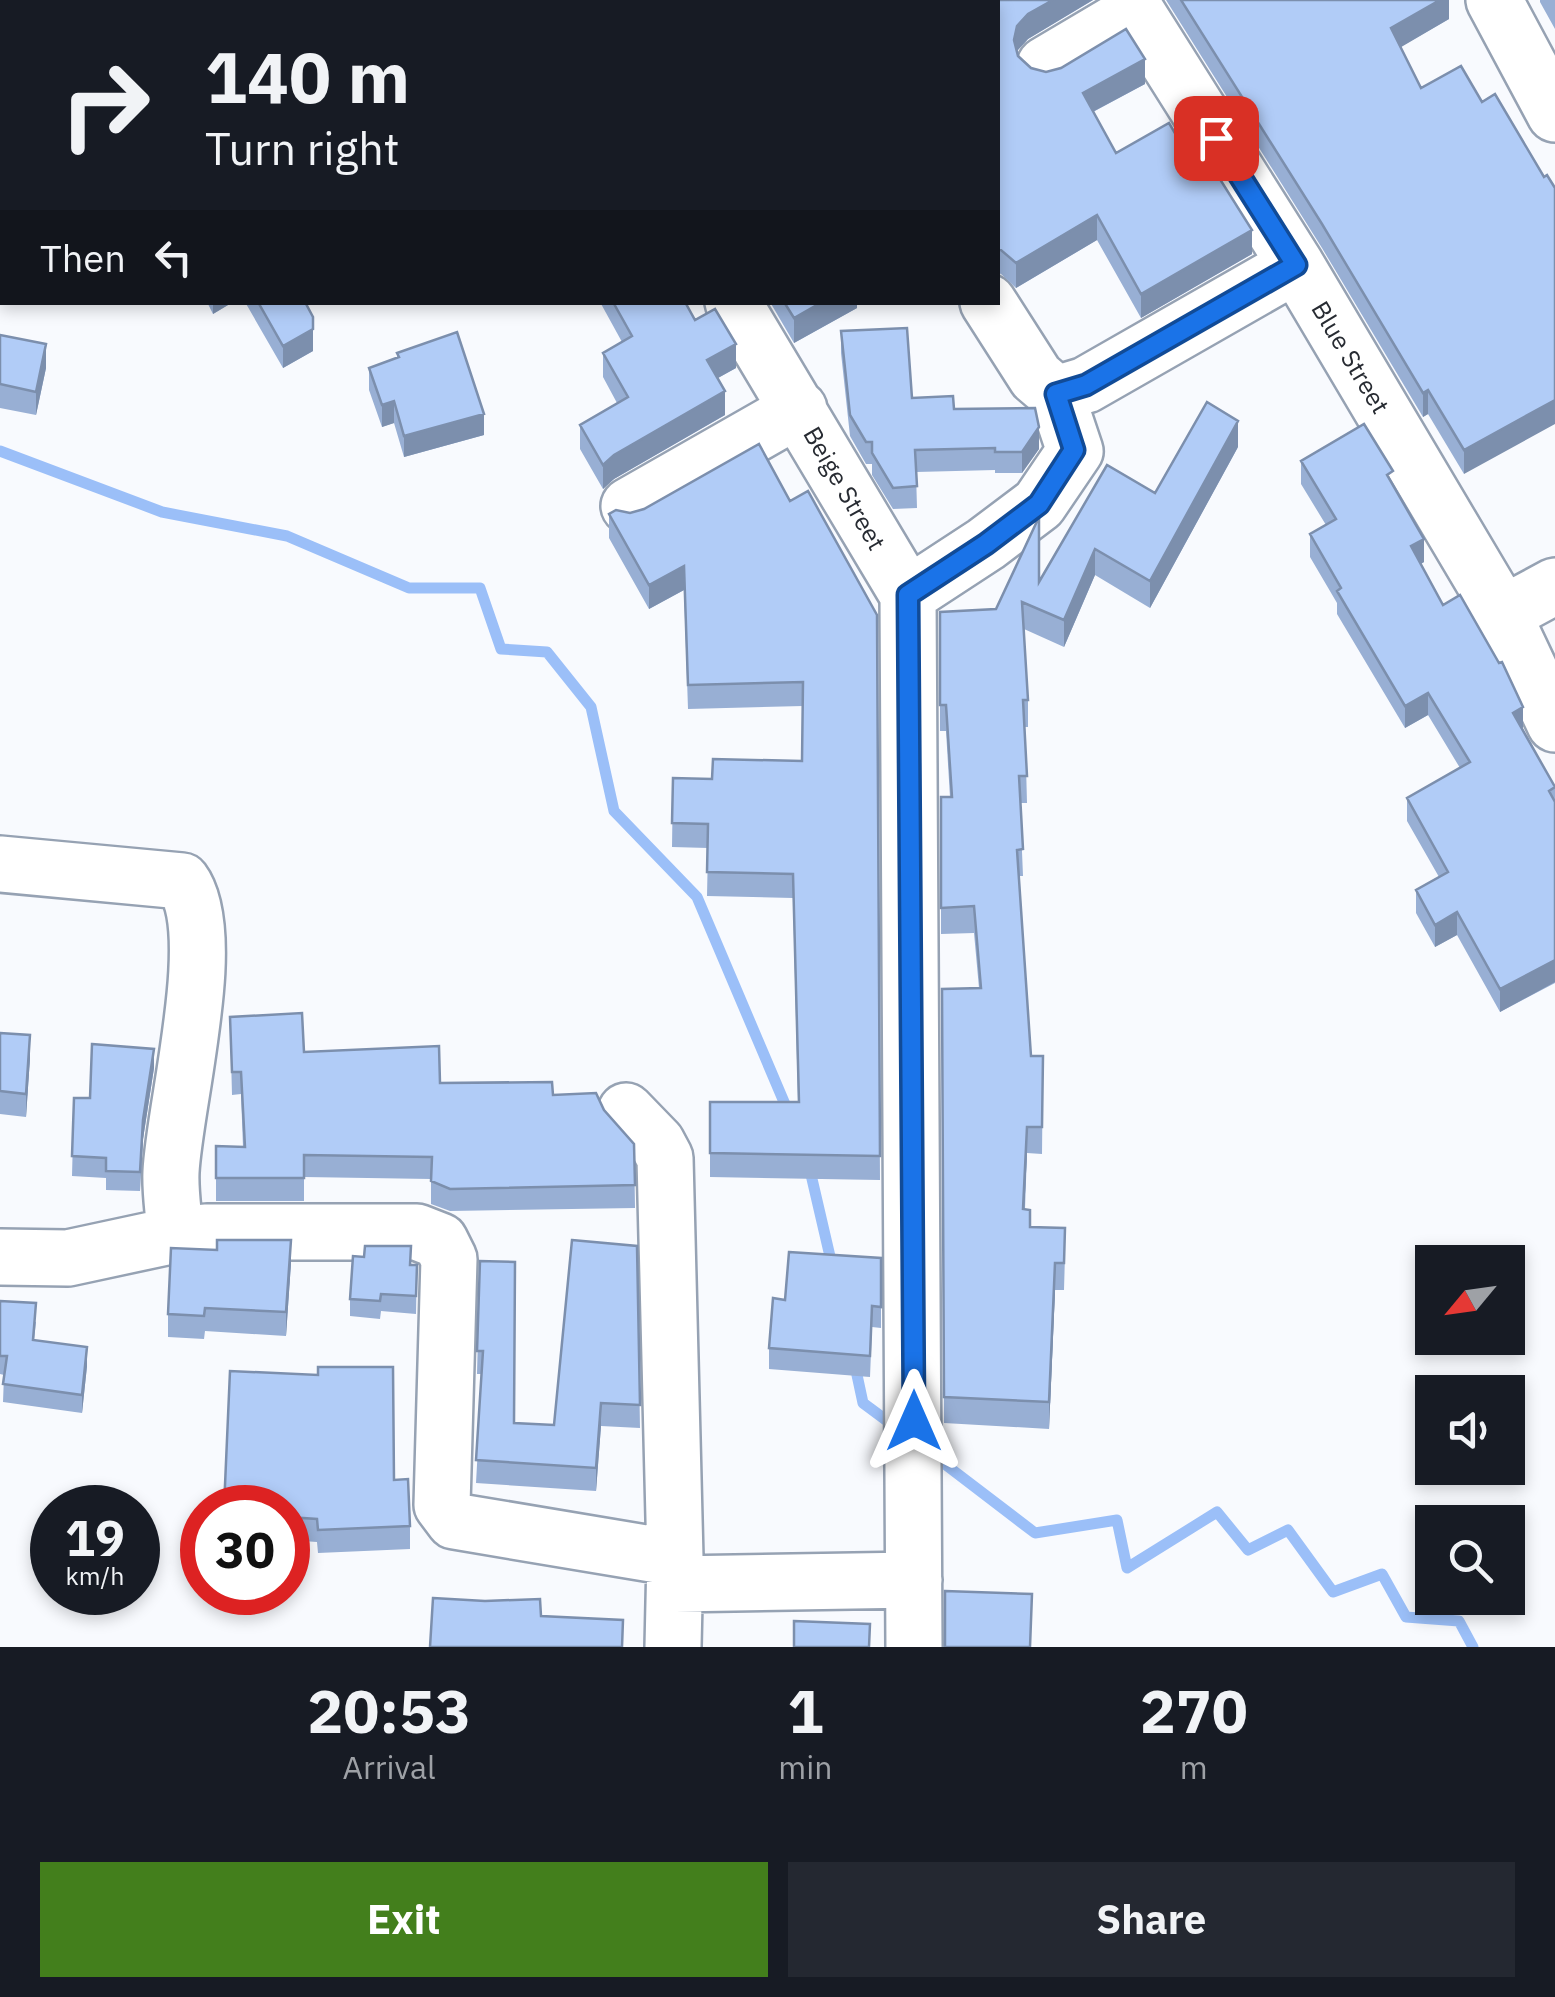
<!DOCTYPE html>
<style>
body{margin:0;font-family:"IBM Plex Sans",sans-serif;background:#242831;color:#f1f3f6;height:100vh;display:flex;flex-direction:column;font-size:38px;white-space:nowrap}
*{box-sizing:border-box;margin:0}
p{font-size:32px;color:#9ea1a6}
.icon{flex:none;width:55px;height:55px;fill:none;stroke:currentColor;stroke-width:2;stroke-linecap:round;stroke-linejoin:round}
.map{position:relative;height:1647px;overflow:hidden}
.sheet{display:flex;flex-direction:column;background:#171b24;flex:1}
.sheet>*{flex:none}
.top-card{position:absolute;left:0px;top:0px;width:1000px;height:305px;box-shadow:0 5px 15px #0003;background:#171b24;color:#f1f3f6;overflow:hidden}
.needle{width:65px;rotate:241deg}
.tools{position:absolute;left:1415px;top:1245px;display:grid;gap:20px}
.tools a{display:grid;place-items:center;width:110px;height:110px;border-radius:0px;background:#171b24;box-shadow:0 5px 15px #0003;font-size:50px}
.speed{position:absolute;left:30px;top:1485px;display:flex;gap:20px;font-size:50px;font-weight:700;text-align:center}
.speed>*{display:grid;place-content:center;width:130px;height:130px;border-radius:50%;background:#171b24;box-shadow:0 5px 15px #0003;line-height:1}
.speed small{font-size:25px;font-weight:400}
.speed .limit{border:15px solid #d22;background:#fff;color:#111}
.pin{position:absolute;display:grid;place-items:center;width:85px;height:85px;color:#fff;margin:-42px;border-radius:20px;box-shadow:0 5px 15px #0006}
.me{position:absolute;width:110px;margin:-55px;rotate:0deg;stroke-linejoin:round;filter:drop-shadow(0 0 8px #0008)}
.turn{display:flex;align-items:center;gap:35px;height:210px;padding:0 40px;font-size:45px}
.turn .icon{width:130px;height:130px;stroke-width:2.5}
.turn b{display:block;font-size:70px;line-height:85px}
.then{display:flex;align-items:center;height:95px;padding:0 40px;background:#0003;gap:20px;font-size:38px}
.eta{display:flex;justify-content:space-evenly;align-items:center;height:170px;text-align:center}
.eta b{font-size:60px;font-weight:700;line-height:70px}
.button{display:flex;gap:20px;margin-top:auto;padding:20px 40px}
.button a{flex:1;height:115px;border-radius:0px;background:#437f1c;color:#fff;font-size:40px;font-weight:700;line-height:115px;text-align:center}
.button a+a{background:#242831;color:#f1f3f6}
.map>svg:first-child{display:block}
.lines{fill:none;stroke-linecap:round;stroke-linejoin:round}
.stream{stroke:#9bbff8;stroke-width:11}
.minor-casing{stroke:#96a2b3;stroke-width:60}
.minor{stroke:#fff;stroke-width:55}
.wall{fill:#98afd4}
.shaded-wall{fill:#7c8fad}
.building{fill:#b1ccf7;stroke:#7c8fad;stroke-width:2.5}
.route-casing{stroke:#114b97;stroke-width:25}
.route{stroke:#1a73e8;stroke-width:18}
.labels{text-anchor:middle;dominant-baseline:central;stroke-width:9;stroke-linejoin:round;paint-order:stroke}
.street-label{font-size:25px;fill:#272b32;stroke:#fff}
</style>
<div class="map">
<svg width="1555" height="1647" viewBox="0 0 1555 1647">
<rect width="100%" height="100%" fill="#f8fafe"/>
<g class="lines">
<path class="stream" d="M 0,451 L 162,512 L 287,536 L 409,588 L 480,588 L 501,649 L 547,652 L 591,707 L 614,811 L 697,897 L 790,1116
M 809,1166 L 832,1265
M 854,1361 L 863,1403 L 894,1426
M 929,1452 L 1035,1533 L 1117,1520 L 1127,1568 L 1217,1512 L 1248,1550 L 1288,1530 L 1333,1592 L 1382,1574 L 1406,1617 L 1459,1621 L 1473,1647"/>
<g class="minor-casing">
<path id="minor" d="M 246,0 L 247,2
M 550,0 L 551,2
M 793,0 L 794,2
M 1129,0 L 1296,265 L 1503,614 L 1555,724
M 1494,0 L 1555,114
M 1045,65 L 1136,11
M 733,302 L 908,595 L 914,1647
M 988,302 L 1036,377 L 1056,394 L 1086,385 L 1296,265
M 629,506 L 799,409
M 908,595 L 986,544 L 1039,504 L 1075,451 L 1056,394
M 1503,614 L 1555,586
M 0,864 L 182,881 C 221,933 174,1106 171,1172 C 170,1193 174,1214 175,1235
M 626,1111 L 657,1143 L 665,1158 L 675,1558 L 673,1647
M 0,1257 L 68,1258 L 175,1235 L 207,1232 L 417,1232 L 440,1241 L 449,1259 L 442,1505 L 454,1521 L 675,1558
M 675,1584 L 914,1580"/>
</g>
<use href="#minor" class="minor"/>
</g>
<path class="wall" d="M 977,0 L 1093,0 L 1028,39 L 1017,51 L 1018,56 L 1031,68 L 1046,72 L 1145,84 L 1093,112 L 1116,153 L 1179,140 L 1252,254 L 1141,318 L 1097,240 L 1016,288 L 1001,274 L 998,273 L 998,2 L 979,2 Z
M 1166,0 L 1449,0 L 1449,19 L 1400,47 L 1421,88 L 1482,102 L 1464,474 L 1428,414 L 1423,417 L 1322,248 Z
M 1540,0 L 1555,0 L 1555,29 L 1540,2 Z
M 207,302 L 233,302 L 213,314 Z
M 245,302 L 306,302 L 313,351 L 283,368 Z
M 600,302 L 685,302 L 695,320 L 736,368 L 718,378 L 725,415 L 614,479 L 603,489 L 580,449 L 580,425 L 617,403 L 603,377 L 603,353 L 622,342 Z
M 770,302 L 857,302 L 857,308 L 794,343 Z
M 841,331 L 912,398 L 954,409 L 1039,449 L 1022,473 L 995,473 L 995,470 L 916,472 L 917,508 L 893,509 L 872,475 L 872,464 L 866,464 L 850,436 L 841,353 Z
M 0,335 L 46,368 L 36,415 L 0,408 Z
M 397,353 L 484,435 L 404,457 L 394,423 L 382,427 L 369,390 L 369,368 L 397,358 Z
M 1238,447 L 1150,608 L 1095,575 L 1064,647 L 1024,629 L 1028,700 L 1028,727 L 1025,727 L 1027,803 L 1020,803 L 1023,876 L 1019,876 L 1031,1056 L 1043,1056 L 1042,1154 L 1027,1153 L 1025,1209 L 1030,1227 L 1065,1255 L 1064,1290 L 1055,1290 L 1049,1429 L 944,1423 L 942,989 L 979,988 L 974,933 L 941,934 L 941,797 L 950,797 L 946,731 L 940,731 L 940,612 L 996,609 L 1039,582 L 1155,493 Z
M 1301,461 L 1393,485 L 1424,562 L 1421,564 L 1443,605 L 1523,729 L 1555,787 L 1555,983 L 1500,1012 L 1457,935 L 1435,947 L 1416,913 L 1416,890 L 1439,877 L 1407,821 L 1407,798 L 1460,768 L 1428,715 L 1405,728 L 1337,614 L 1337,603 L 1310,557 L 1310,534 L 1326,525 L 1301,484 Z
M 790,501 L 877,615 L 880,1180 L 710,1177 L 710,1102 L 798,1102 L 793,898 L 707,896 L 708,848 L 672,847 L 673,778 L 712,779 L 802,761 L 803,706 L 688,709 L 684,590 L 649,609 L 609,538 L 609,514 Z
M 230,1017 L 304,1052 L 440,1083 L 553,1095 L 604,1110 L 634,1144 L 635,1208 L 450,1211 L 431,1204 L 431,1179 L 304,1177 L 304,1201 L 216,1201 L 216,1146 L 243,1147 L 241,1094 L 232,1095 Z
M 0,1033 L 30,1058 L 26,1117 L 0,1114 Z
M 154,1068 L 143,1139 L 140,1191 L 106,1190 L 106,1178 L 72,1176 L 74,1098 L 90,1098 Z
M 637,1246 L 640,1428 L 601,1426 L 596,1491 L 476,1483 L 482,1374 L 477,1374 L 480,1261 L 514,1423 L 554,1425 Z
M 881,1258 L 881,1328 L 872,1327 L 870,1377 L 769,1369 L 769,1348 L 785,1300 Z
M 291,1263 L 286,1336 L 205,1331 L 204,1339 L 168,1337 L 168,1314 Z
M 411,1265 L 417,1265 L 416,1314 L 381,1311 L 380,1319 L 350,1316 L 350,1299 Z
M 0,1301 L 36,1322 L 34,1340 L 87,1366 L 82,1413 L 3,1402 L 4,1375 L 0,1374 Z
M 318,1375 L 394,1480 L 410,1526 L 410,1549 L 318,1553 L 317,1542 L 288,1540 L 288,1508 Z"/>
<path class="shaded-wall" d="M 1053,0 L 1093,0 L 1028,39 L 1017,51 L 1014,64 L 1014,40 L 1017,26 L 1028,14 Z
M 1440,0 L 1449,0 L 1449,19 L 1391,53 L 1391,28 Z
M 1145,59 L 1145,84 L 1083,117 L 1083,93 Z
M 1097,215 L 1097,240 L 1016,288 L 1016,263 Z
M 1252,230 L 1252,254 L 1141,318 L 1141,294 Z
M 213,302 L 233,302 L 213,314 Z
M 822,302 L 857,302 L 857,308 L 794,343 L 794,318 Z
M 313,329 L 313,351 L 283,368 L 283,346 Z
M 46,344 L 46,368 L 36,415 L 36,392 Z
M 736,344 L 736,368 L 707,384 L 707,360 Z
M 1428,390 L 1428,414 L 1423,417 L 1423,393 Z
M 725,391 L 725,415 L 614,479 L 603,489 L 603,465 L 614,455 Z
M 1555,400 L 1555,424 L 1464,474 L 1464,450 Z
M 394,401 L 394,423 L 382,427 L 382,405 Z
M 484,414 L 484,435 L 404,457 L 404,436 Z
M 1238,421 L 1238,447 L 1150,608 L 1150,581 Z
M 1039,427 L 1039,449 L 1022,473 L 1022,452 Z
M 1424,539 L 1424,562 L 1411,569 L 1411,546 Z
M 1095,549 L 1095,575 L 1064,647 L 1064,620 Z
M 684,566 L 684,590 L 649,609 L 649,585 Z
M 1428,693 L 1428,715 L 1405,728 L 1405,706 Z
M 1523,707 L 1523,729 L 1513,713 Z
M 1457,912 L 1457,935 L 1435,947 L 1435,925 Z
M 1555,959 L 1555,982 L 1500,1012 L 1500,989 Z
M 30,1035 L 30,1058 L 26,1117 L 26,1094 Z
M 154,1049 L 154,1068 L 143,1139 L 140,1191 L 143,1120 Z
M 1027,1127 L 1027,1153 L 1023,1236 L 1023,1209 Z
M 291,1240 L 291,1263 L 286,1336 L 286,1312 Z
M 1055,1263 L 1055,1290 L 1049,1429 L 1049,1402 Z
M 87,1347 L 87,1366 L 82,1413 L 82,1395 Z
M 601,1403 L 601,1426 L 596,1491 L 596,1468 Z"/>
<path class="building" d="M 165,0 L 227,0 L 230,2 L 160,2 Z
M 267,0 L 301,0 L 296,2 L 264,2 Z
M 307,0 L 474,0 L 469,2 L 308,2 Z
M 576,0 L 774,0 L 776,2 L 577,2 Z
M 814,0 L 920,0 L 922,2 L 812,2 Z
M 991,0 L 1053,0 L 1028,14 L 1017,26 L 1014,40 L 1018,56 L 1031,68 L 1046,72 L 1061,68 L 1126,29 L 1145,59 L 1083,93 L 1116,153 L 1169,123 L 1179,140 L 1189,134 L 1215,178 L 1218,176 L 1252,230 L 1141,294 L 1097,215 L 1016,263 L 1001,250 L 998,249 L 998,2 L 993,2 Z
M 1181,0 L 1440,0 L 1391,28 L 1421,88 L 1461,66 L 1482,102 L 1495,94 L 1544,177 L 1547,175 L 1555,188 L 1555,400 L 1464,450 L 1428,390 L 1423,393 L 1322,224 Z
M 258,302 L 305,302 L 313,317 L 313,329 L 283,346 Z
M 613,302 L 685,302 L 695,320 L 715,309 L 736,344 L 707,360 L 725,391 L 614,455 L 603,465 L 580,425 L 628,397 L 603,353 L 632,336 Z
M 784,302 L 822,302 L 794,318 Z
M 907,328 L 912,398 L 953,396 L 954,409 L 1035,408 L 1039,427 L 1022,452 L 995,452 L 995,448 L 915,450 L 917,486 L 893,488 L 872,453 L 872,442 L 866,442 L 850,415 L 841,331 Z
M 457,332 L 484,414 L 404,436 L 394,401 L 382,405 L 369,368 L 399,357 L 397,353 Z
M 0,335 L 46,344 L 36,392 L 0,384 Z
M 1207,402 L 1238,421 L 1150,581 L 1095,549 L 1064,620 L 1022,602 L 1028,700 L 1023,700 L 1027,776 L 1019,776 L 1023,849 L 1017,850 L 1031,1056 L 1043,1056 L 1042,1127 L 1027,1127 L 1023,1209 L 1030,1210 L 1030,1227 L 1065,1228 L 1064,1263 L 1055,1263 L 1049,1402 L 944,1397 L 942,989 L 981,988 L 974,906 L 941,908 L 941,797 L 952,797 L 946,705 L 940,705 L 940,612 L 996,609 L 1039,517 L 1039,582 L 1107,465 L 1155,493 Z
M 1364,424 L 1393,471 L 1387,475 L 1424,539 L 1411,546 L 1443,605 L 1460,595 L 1499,663 L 1502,662 L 1523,707 L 1513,713 L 1555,787 L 1549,791 L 1555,802 L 1555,960 L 1500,989 L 1457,912 L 1435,925 L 1416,890 L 1448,872 L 1407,798 L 1470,762 L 1428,693 L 1405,706 L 1337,591 L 1341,588 L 1310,534 L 1336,519 L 1301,461 Z
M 759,444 L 790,501 L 808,491 L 877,615 L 880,1156 L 710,1153 L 710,1102 L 799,1102 L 793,874 L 707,872 L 708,824 L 672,823 L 673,778 L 712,779 L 713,759 L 802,761 L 803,682 L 688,685 L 684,566 L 649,585 L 609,514 L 616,510 L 630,513 L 644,509 Z
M 302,1013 L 304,1052 L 439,1046 L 440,1083 L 552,1082 L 553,1095 L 596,1093 L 604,1110 L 634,1144 L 635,1185 L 450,1189 L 431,1181 L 432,1157 L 304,1155 L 304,1178 L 216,1178 L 216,1146 L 245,1147 L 241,1072 L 232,1072 L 230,1017 Z
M 0,1033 L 30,1035 L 26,1094 L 0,1091 Z
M 92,1044 L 154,1049 L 143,1120 L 140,1172 L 106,1171 L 106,1158 L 72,1156 L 74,1098 L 90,1098 Z
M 217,1240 L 291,1240 L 286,1312 L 205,1308 L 204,1316 L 168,1314 L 171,1248 L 217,1250 Z
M 572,1240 L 637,1246 L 640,1405 L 601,1403 L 596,1468 L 476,1460 L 483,1351 L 477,1351 L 480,1261 L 515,1262 L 514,1423 L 554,1425 Z
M 365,1246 L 411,1246 L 410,1265 L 417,1265 L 416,1296 L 381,1294 L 380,1301 L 350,1299 L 353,1256 L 364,1257 Z
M 789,1252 L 881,1258 L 881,1307 L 872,1306 L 870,1356 L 769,1348 L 773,1298 L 785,1300 Z
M 0,1301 L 36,1303 L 33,1340 L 87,1347 L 82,1395 L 3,1384 L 7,1356 L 0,1356 Z
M 318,1367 L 393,1367 L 394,1480 L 408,1479 L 410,1526 L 318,1530 L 317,1519 L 288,1517 L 288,1508 L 224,1508 L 230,1371 L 318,1375 Z
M 945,1591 L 1032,1594 L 1030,1647 L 945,1647 Z
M 433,1598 L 485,1601 L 540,1599 L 541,1616 L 623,1620 L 622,1647 L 430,1647 Z
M 794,1621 L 870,1624 L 869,1647 L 794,1647 Z"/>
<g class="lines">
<g class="route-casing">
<path id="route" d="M 914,1421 L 908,595 L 986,544 L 1039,504 L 1074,450 L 1056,394 L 1086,385 L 1296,265 L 1216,138"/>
</g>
<use href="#route" class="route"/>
</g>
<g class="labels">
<g class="street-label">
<text transform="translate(1351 357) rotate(59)">Blue Street</text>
<text transform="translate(845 488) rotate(60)">Beige Street</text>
</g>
</g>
</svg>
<div class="tools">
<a><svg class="needle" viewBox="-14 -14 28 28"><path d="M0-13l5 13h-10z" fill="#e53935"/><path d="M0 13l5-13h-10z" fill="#9ea1a6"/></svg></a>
<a><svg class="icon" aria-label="sound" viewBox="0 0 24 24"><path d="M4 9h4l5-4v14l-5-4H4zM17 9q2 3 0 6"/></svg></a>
<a><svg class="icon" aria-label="search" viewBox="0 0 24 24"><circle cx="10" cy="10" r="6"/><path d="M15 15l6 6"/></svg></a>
</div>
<div class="speed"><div>19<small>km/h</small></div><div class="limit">30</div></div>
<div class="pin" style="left:1216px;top:138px;background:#d93025"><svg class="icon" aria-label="arrive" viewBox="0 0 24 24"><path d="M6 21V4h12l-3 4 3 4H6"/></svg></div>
<svg class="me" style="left:914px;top:1421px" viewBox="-20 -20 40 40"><path d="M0-17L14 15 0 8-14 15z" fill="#1a73e8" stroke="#fff" stroke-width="4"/></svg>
<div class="top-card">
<div class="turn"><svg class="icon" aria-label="right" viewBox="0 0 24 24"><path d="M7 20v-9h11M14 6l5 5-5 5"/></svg><div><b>140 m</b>Turn right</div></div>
<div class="then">Then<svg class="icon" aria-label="left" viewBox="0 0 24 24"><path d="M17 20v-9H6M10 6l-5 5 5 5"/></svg></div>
</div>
</div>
<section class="sheet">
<div class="eta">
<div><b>20:53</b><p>Arrival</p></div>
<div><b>1</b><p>min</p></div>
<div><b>270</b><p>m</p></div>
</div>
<div class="button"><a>Exit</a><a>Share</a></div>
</section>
